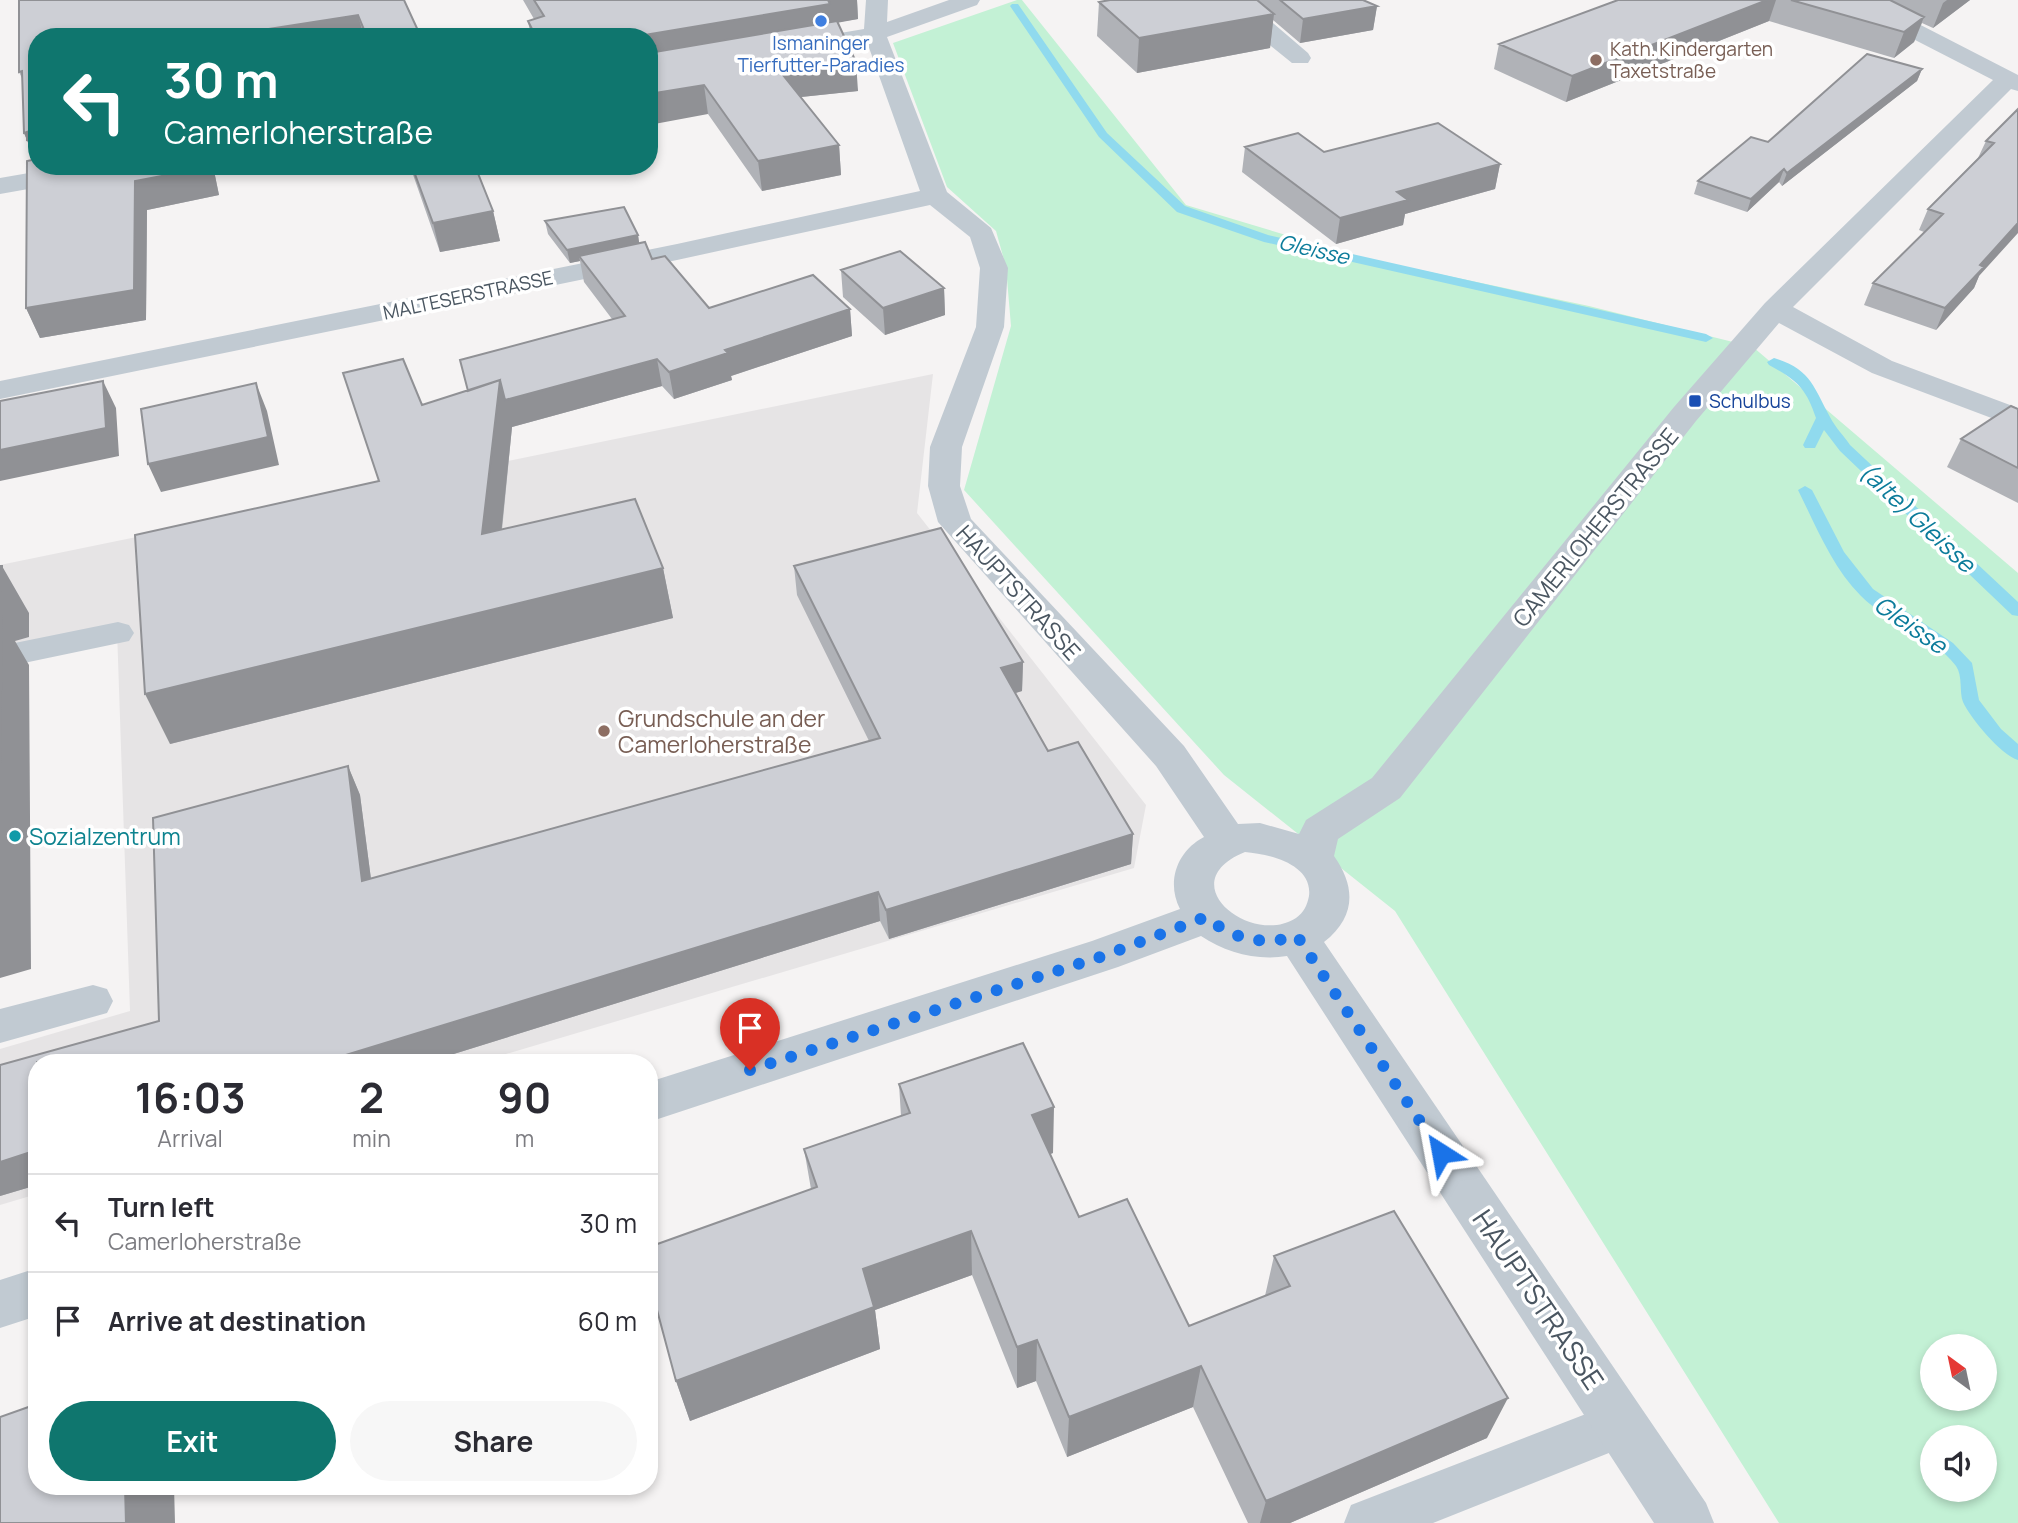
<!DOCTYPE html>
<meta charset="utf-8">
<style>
body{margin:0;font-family:Manrope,sans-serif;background:#f7f7f7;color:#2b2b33;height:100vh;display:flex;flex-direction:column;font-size:26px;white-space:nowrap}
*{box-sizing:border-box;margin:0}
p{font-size:23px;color:#7c7c81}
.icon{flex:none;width:38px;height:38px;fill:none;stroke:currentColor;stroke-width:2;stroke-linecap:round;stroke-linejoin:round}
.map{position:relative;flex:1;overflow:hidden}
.side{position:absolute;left:28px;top:1054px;width:630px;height:441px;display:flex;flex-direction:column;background:#fff;border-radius:28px;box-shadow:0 4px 10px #0003}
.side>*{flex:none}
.guide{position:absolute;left:28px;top:28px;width:630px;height:147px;border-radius:28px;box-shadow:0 4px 10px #0003;background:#0f766e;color:#fff;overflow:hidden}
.needle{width:46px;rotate:327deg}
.tools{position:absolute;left:1920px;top:1334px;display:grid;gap:14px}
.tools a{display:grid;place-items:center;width:77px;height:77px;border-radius:50%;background:#fff;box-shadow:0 4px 10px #0003;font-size:35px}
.pin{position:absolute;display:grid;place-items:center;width:60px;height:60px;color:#fff;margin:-72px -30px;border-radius:50% 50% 50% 0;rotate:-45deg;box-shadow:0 0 7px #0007}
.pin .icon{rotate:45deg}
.me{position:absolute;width:77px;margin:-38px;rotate:326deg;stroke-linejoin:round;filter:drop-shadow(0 0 5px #0008)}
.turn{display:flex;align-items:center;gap:24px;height:147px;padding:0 21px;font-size:32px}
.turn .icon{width:91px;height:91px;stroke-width:2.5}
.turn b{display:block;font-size:49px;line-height:60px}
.eta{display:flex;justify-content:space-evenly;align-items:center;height:119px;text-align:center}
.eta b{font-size:42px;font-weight:700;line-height:49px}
.cta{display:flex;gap:14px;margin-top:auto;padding:14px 21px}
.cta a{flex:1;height:80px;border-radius:42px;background:#0f766e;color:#fff;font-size:28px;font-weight:700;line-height:80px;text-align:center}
.cta a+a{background:#f7f7f7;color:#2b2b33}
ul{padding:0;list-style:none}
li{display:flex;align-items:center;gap:21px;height:98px;padding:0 21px;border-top:2px solid #e1e1e2}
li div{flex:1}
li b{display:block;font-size:26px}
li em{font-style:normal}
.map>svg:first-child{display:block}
.education{fill:#e6e4e5}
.green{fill:#c3f1d5;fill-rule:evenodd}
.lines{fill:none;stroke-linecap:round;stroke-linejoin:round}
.stream{fill:#90daee;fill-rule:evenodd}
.service{fill:#c1cad2;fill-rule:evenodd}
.minor{fill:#c1cad2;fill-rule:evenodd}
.wall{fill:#b0b2b7}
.shaded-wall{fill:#909195}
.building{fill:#cdcfd5;stroke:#909195;stroke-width:2}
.route{stroke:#1a73e8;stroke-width:12;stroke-dasharray:0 21.6}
.shop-dot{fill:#3f7fe0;stroke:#fff;stroke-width:2.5}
.education-dot{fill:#8d6e63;stroke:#fff;stroke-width:2.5}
.transit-dot{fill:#1a4fb4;stroke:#fff;stroke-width:2.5}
.culture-dot{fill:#0f9aa8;stroke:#fff;stroke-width:2.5}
.labels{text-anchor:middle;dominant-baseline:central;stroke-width:7;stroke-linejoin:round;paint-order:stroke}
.far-shop-label{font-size:19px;fill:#366cbe;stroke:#fff}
.far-education-label{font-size:19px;fill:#785e54;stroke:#fff;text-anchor:start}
.far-street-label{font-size:19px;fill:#4a5661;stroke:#fff}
.far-transit-label{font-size:19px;fill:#164399;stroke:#fff;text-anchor:start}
.far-water-label{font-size:21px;font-style:italic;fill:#0c7c9b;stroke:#fff}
.street-label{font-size:23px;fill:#4a5661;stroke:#fff}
.education-label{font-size:23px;fill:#785e54;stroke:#fff;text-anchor:start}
.culture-label{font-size:23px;fill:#0d838f;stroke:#fff;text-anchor:start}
.water-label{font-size:24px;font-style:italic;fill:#0c7c9b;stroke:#fff}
.near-street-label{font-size:28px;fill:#4a5661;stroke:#fff}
</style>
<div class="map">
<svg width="2018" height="1523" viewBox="0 0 2018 1523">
<rect width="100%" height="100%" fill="#f5f3f3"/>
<path class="education" d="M 933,374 L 917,513 L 1146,805 L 1134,868 L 479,1062 L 37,1062 L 37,1194 L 0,1205 L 0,1049 L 130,1011 L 117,630 L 0,657 L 0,565 Z"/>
<path class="green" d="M 1017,0 L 1022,0 L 1186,205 L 1359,257 L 1589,306 L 1753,347 L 2018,573 L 2018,1523 L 1779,1523 L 1395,911 L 1224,775 L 964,490 L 1011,326 L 1006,267 L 996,231 L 947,187 L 893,43 ZM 1932,1346 L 1984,1346 L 1984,1398 L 1932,1398 ZM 1932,1437 L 1984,1437 L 1984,1489 L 1932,1489 Z"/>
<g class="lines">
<path class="stream" d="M 1012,4 L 1018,4 L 1107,133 L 1185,206 L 1268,235 L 1706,334 L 1713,338 L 1706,342 L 1264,242 L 1177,212 L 1099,137 L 1010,6 Z
M 1774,358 C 1811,369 1814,388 1830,417 C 1835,427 1844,436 1850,445 L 2018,602 L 2018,616 L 2012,615 L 1840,451 L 1824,430 L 1815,448 L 1805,448 L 1803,445 L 1816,418 C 1806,388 1797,380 1769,365 L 1767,362 Z
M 1805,486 L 1812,490 L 1844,552 L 1873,589 L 1953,643 L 1972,663 L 1979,700 L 2001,729 L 2018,744 L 2018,760 C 2001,755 1971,719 1963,702 C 1959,692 1963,676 1956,666 C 1932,634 1888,623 1861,596 C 1832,567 1816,526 1798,490 Z"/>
<path class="service" d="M 118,622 L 129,625 L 134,633 L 129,641 L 0,668 L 0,646 Z
M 93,985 L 107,989 L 113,1001 L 107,1013 L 0,1043 L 0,1009 Z
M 1622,1400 L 1639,1407 L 1646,1424 L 1639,1441 L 1433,1523 L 1344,1523 L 1351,1505 Z"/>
<path class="minor" d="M 866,0 L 888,0 L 887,22 L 949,0 L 980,0 L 977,5 L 887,37 L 947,192 L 991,228 L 1008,268 L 1004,327 L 962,447 L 960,486 L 971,519 L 1184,746 L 1238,824 L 1260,823 L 1299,834 L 1306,820 L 1372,778 L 1674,407 L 1765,303 L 1993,80 L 1847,5 L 1844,0 L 1872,0 L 2018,75 L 2018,91 L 2011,89 L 1793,307 L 1892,361 L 2018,408 L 2018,428 L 1872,373 L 1779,323 L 1696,421 L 1400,798 L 1338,839 L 1334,856 C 1356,887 1356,917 1324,942 L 1706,1503 L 1714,1523 L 1654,1523 L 1287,956 C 1257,961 1226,953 1201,936 L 1118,967 L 649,1122 L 649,1082 L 1092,941 L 1180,909 C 1166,882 1177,851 1204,837 L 1156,766 L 938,522 L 928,486 L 930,447 L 976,327 L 980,268 L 970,237 L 930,205 L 677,260 L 0,399 L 0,381 L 677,244 L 920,191 L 867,42 L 793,55 L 785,53 L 782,48 L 785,43 L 793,41 L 864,29 ZM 1245,852 C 1269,854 1313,864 1309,896 C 1307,906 1304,912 1296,918 C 1252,947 1169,883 1245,852 Z
M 1223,0 L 1246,0 L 1308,53 L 1311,58 L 1308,63 L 1292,63 L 1239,20 Z
M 69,166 L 125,166 L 122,171 L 113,174 L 0,194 L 0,178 Z
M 37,1268 L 37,1316 L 0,1328 L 0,1280 Z"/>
</g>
<path class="wall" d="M 19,0 L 404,0 L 421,37 L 37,37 L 37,166 L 213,166 L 219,195 L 147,210 L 146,320 L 40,338 L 26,308 L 27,161 L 35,160 L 24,133 L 22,78 L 19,72 Z
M 523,0 L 857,0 L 858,19 L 838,22 L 858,91 L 801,97 L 839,145 L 841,175 L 762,191 L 708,114 L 649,37 L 531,37 L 528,21 L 534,19 Z
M 1110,0 L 1363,0 L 1377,6 L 1373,30 L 1300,43 L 1273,20 L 1270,48 L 1137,73 L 1097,36 L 1099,2 Z
M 1618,0 L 1970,0 L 1933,28 L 1922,23 L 1914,42 L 1894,58 L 1769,21 L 1566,102 L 1494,69 L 1499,44 Z
M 1922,69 L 1917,81 L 1782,186 L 1779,182 L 1747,212 L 1694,194 L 1698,181 L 1768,142 Z
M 2018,109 L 1979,276 L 1974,288 L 1936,330 L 1864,305 L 1873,283 L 1924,232 L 1919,230 L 1928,209 L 1978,158 L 1986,141 Z
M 1245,147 L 1324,152 L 1500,164 L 1495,189 L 1405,214 L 1403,225 L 1336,244 L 1242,172 Z
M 410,166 L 475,166 L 493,211 L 500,241 L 440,252 Z
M 545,221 L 638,235 L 639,243 L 652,259 L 709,308 L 850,309 L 852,336 L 731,376 L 732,380 L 674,399 L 662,386 L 512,427 L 502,530 L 663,568 L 673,618 L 170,744 L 379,481 L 422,405 L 468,391 L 612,319 L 584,282 L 580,261 L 570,263 L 548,234 Z
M 841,270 L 944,288 L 945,315 L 885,335 L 843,297 Z
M 2018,409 L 2018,503 L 1947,467 L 1961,439 Z
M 941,528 L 1023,662 L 1022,691 L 1016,693 L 1048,751 L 1078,742 L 1133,834 L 1131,864 L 889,939 L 880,921 L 428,1062 L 37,1062 L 37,1185 L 0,1196 L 0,1065 L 159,1021 L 153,818 L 348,766 L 360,795 L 371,879 L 869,741 L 797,595 L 794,566 Z
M 899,1084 L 1053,1153 L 1050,1154 L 1079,1217 L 1189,1326 L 1265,1296 L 1274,1256 L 1487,1438 L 1290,1523 L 1248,1523 L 1193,1407 L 1067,1457 L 1036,1381 L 1017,1388 L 972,1275 L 875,1310 L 880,1349 L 690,1421 L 676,1381 L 811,1189 L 804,1149 L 901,1116 Z"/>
<path class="shaded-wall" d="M 826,0 L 857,0 L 858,19 L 831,24 L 649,63 L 649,37 L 644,37 L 644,35 Z
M 1767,0 L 1776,0 L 1769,21 L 1566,102 L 1572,76 Z
M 1947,0 L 1970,0 L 1933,28 L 1943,3 Z
M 1377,6 L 1373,30 L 1300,43 L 1303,19 Z
M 1274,14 L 1270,48 L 1137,73 L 1139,38 Z
M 358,15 L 364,37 L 251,37 L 250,32 Z
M 1924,17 L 1914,42 L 1894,58 L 1904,32 Z
M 856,62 L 858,91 L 782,99 L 779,70 Z
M 1922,69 L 1917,81 L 1782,186 L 1787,173 Z
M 704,85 L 708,114 L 649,125 L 649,94 Z
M 27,132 L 37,138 L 37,163 L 24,133 Z
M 839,145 L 841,175 L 762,191 L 758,161 Z
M 1500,164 L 1495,189 L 1405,214 L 1403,225 L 1336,244 L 1340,218 L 1397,192 Z
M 209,166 L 213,166 L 219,195 L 147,210 L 146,320 L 40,338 L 26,308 L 135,181 Z
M 1784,169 L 1779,182 L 1747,212 L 1751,199 Z
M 493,211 L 500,241 L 440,252 L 433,223 Z
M 2018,223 L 2018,233 L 1979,276 L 1974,288 L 1936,330 L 1945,308 L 1980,265 Z
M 638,235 L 640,249 L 579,256 L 580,261 L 570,263 L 567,250 Z
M 944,288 L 945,315 L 885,335 L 883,308 Z
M 850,309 L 852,336 L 731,376 L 732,380 L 674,399 L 669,372 L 725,350 Z
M 657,359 L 662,386 L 512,427 L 496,584 L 482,534 L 500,380 Z
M 103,381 L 116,408 L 119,456 L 0,481 L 0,450 Z
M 256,383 L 267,411 L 279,465 L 161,492 L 148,464 Z
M 2,566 L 29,613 L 29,637 L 15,641 L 29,665 L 31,969 L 0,978 L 0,591 Z
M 663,568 L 673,618 L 170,744 L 145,694 Z
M 1023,662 L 1022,691 L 1001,697 L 1001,668 Z
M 348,766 L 360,795 L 375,910 L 362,881 Z
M 1133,834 L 1131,864 L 889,939 L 886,910 Z
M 878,892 L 880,921 L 428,1062 L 323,1062 Z
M 1054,1107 L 1053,1153 L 1031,1161 L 1032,1115 Z
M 37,1150 L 37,1185 L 0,1196 L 0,1162 Z
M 971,1231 L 972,1275 L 875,1310 L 880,1349 L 690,1421 L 676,1381 L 863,1269 Z
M 1037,1340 L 1036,1381 L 1017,1388 L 1017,1347 Z
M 1201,1366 L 1193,1407 L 1067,1457 L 1069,1417 Z
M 1508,1398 L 1487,1438 L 1290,1523 L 1260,1523 L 1266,1501 Z
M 125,1486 L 174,1486 L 175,1523 L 126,1523 Z"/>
<path class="building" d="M 19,0 L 404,0 L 421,37 L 367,37 L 358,15 L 250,32 L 251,37 L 37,37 L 37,138 L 27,140 L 27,132 L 24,133 L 22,71 L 19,72 Z
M 534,0 L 828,0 L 830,4 L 644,35 L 644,37 L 536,37 L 528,21 L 544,16 Z
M 1110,0 L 1257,0 L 1274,14 L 1139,38 L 1099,2 Z
M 1280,0 L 1363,0 L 1377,6 L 1303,19 Z
M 1618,0 L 1767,0 L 1572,76 L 1499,44 Z
M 1791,0 L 1890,0 L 1924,17 L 1904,32 Z
M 837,21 L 856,62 L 779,70 L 839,145 L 758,161 L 704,85 L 649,94 L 649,53 Z
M 452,34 L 453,37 L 436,37 Z
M 1867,54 L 1922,69 L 1787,173 L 1784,169 L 1751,199 L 1698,181 L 1751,137 L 1768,142 Z
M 2018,109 L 2018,223 L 1980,265 L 1984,267 L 1945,308 L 1873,283 L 1943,214 L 1928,209 L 1994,143 L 1986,141 Z
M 1438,123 L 1500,164 L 1397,192 L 1408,200 L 1340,218 L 1245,147 L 1298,133 L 1324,152 Z
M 37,159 L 37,166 L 209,167 L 135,181 L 134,290 L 26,308 L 27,161 Z
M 412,166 L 475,166 L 493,211 L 433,223 Z
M 624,207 L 638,235 L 567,250 L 545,221 Z
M 645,242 L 652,259 L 665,256 L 709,308 L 813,275 L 850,309 L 725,350 L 728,353 L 669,372 L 657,359 L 505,400 L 500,380 L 468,391 L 460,360 L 625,316 L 579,256 Z
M 900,251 L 944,288 L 883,308 L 841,270 Z
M 403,359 L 422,405 L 500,380 L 482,534 L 635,499 L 663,568 L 145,694 L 135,535 L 379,481 L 343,373 Z
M 103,381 L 106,428 L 0,450 L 0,401 Z
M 256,383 L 268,437 L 148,464 L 141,409 Z
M 2011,406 L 2018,409 L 2018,468 L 1961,439 Z
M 941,528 L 1023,662 L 1001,668 L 1048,751 L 1078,742 L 1133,834 L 886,910 L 878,892 L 323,1062 L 37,1062 L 37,1150 L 0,1162 L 0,1065 L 159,1021 L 153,818 L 348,766 L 362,881 L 880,738 L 794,566 Z
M 0,566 L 2,566 L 2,590 L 0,591 Z
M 2,617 L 0,764 L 0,618 Z
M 1023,1043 L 1054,1107 L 1032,1115 L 1079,1217 L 1127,1199 L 1189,1326 L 1290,1286 L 1274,1256 L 1394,1211 L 1508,1398 L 1266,1501 L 1201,1366 L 1069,1417 L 1037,1340 L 1017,1347 L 971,1231 L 863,1269 L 874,1307 L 676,1381 L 649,1280 L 649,1247 L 817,1187 L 804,1149 L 910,1113 L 899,1084 Z
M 37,1404 L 37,1486 L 125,1486 L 126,1523 L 0,1523 L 0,1417 Z"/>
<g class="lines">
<path class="route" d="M 750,1070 L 1103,956 L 1206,917 C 1234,940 1263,946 1297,936 L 1441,1153"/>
</g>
<circle class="shop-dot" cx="821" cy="21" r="7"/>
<g class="education-dot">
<circle cx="1596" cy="60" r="7"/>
<circle cx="604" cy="731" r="7"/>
</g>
<rect class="transit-dot" x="1688" y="394" width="14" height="14" rx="3.5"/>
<circle class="culture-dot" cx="15" cy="836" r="7"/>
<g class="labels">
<g class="far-shop-label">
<text x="821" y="43">Ismaninger<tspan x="821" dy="22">Tierfutter-Paradies</tspan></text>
</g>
<g class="far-education-label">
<text x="1610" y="49">Kath. Kindergarten<tspan x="1610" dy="22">Taxetstraße</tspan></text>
</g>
<g class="far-street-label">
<text transform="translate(468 295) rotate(-12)">MALTESERSTRASSE</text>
</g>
<g class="far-transit-label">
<text x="1709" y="401">Schulbus</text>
</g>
<g class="far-water-label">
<text transform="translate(1314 249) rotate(13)">Gleisse</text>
</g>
<g class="street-label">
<text transform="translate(1595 527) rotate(-51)">CAMERLOHERSTRASSE</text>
<text transform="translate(1019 592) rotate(48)">HAUPTSTRASSE</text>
</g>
<g class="education-label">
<text x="618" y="718">Grundschule an der<tspan x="618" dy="26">Camerloherstraße</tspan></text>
</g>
<g class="culture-label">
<text x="29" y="836">Sozialzentrum</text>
</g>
<g class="water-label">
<text transform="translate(1918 517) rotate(43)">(alte) Gleisse</text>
<text transform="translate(1911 624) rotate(35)">Gleisse</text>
</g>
<g class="near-street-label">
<text transform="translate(1539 1299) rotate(56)">HAUPTSTRASSE</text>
</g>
</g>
</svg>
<div class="tools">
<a><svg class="needle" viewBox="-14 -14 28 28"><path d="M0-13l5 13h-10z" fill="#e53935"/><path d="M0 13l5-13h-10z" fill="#7c7c81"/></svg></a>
<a><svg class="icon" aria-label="sound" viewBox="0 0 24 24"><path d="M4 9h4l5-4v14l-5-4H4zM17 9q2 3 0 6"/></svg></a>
</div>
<div class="pin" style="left:750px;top:1070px;background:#d93025"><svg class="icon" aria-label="arrive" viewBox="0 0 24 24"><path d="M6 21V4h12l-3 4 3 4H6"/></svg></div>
<svg class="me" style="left:1441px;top:1153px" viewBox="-20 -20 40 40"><path d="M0-17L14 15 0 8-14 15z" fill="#1a73e8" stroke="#fff" stroke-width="4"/></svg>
<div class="guide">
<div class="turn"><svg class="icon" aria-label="left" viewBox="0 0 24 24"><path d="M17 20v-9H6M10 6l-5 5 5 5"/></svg><div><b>30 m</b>Camerloherstraße</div></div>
</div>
<section class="side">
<div class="eta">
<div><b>16:03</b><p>Arrival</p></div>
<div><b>2</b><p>min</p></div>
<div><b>90</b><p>m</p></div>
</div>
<ul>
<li><svg class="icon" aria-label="left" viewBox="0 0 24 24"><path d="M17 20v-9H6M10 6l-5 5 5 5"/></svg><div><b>Turn left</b><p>Camerloherstraße</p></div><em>30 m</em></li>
<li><svg class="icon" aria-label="arrive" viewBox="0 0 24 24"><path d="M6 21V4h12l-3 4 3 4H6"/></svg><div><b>Arrive at destination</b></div><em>60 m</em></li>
</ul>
<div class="cta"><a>Exit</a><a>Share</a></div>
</section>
</div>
